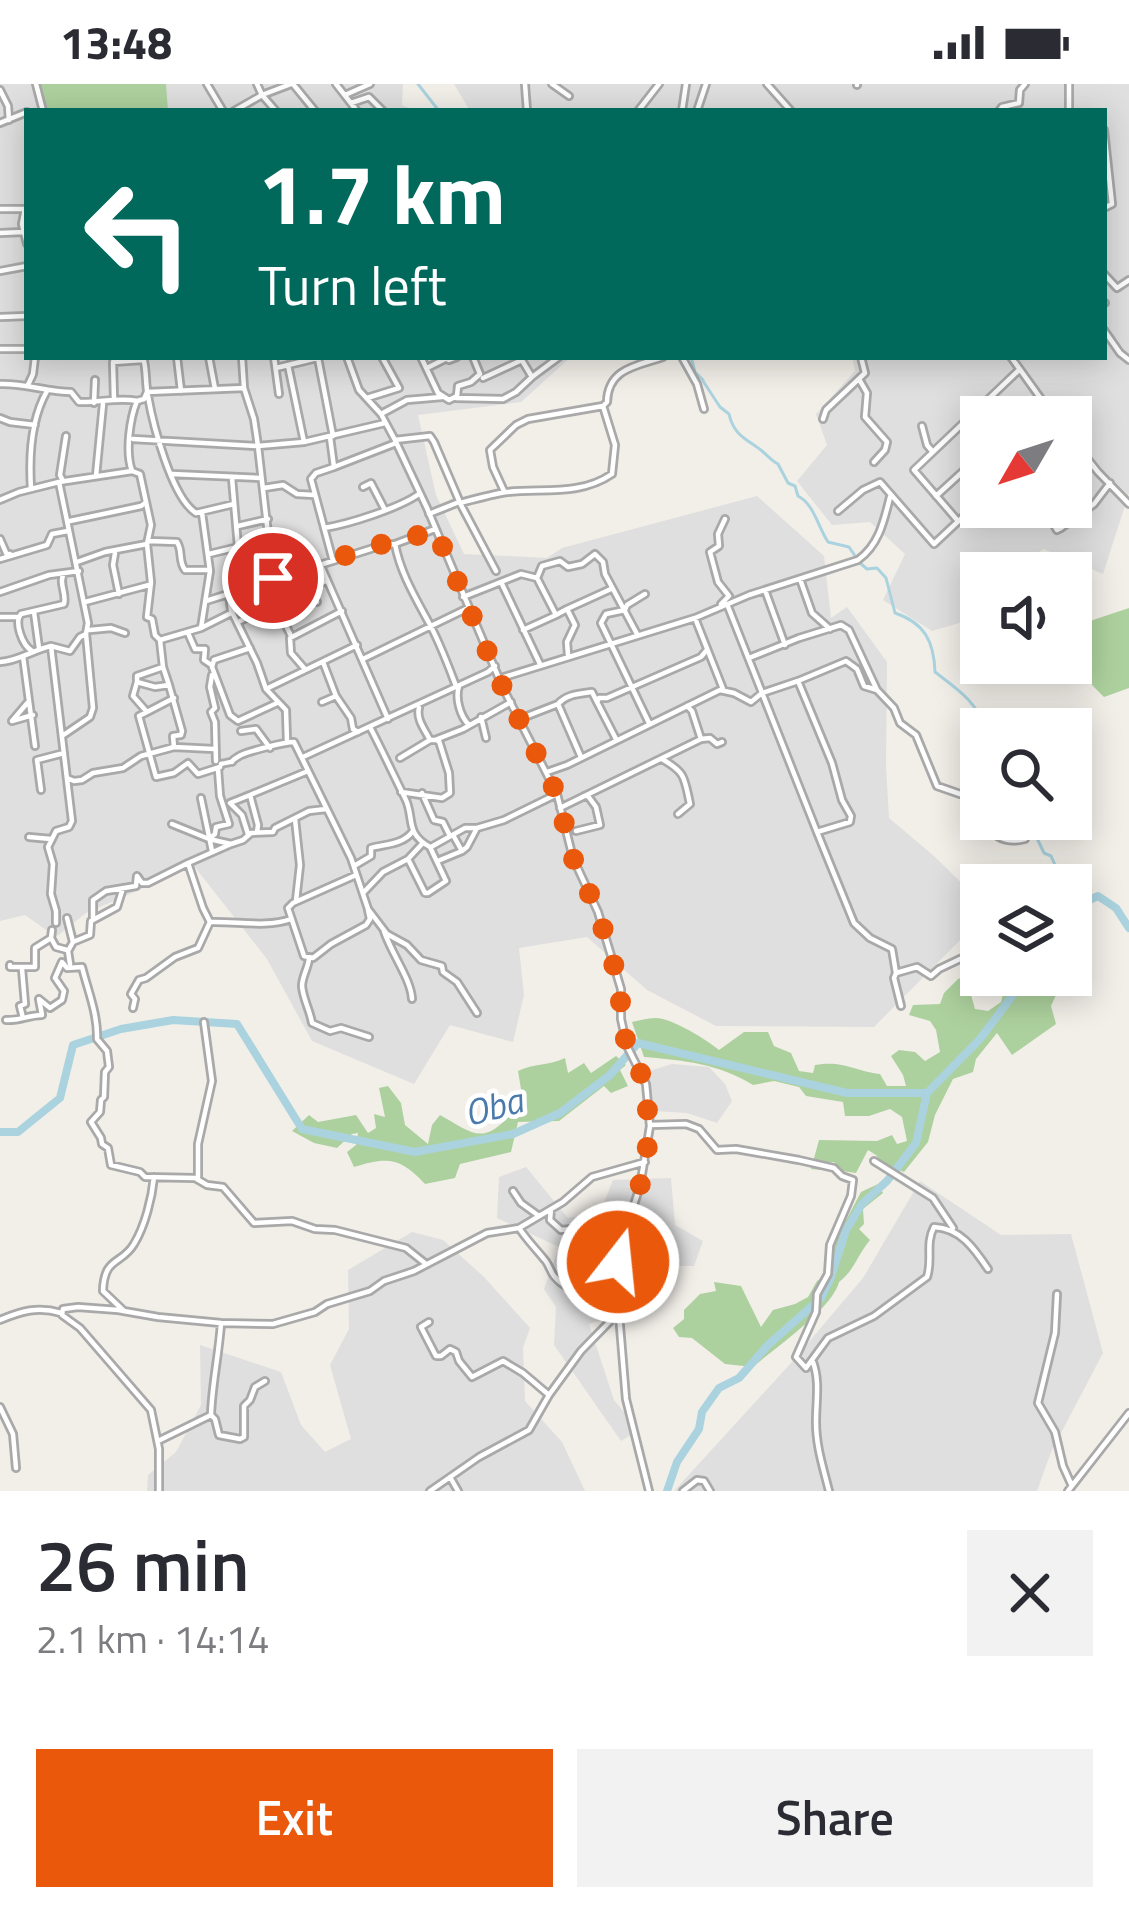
<!DOCTYPE html>
<meta charset="utf-8">
<style>
body{margin:0;font-family:"Titillium Web",sans-serif;background:#f2f2f3;color:#2b2b33;height:100vh;display:flex;flex-direction:column;font-size:45px;white-space:nowrap}
*{box-sizing:border-box;margin:0}
p{font-size:39px;color:#7c7c81}
.icon{flex:none;width:66px;height:66px;fill:none;stroke:currentColor;stroke-width:2;stroke-linecap:round;stroke-linejoin:round}
.map{position:relative;height:1407px;overflow:hidden}
.drawer{display:flex;flex-direction:column;background:#fff;flex:1}
.drawer>*{flex:none}
.hud{position:absolute;left:24px;top:24px;width:1083px;height:252px;border-radius:0px;box-shadow:0 6px 30px #0003;background:#00695c;color:#fff;overflow:hidden}
.needle{width:78px;rotate:231deg}
.controls{position:absolute;left:960px;top:312px;display:grid;gap:24px}
.controls a{display:grid;place-items:center;width:132px;height:132px;border-radius:0px;background:#fff;box-shadow:0 6px 30px #0003;font-size:60px}
.pin{position:absolute;display:grid;place-items:center;width:102px;height:102px;color:#fff;margin:-51px;border:6px solid #fff;border-radius:50%;box-shadow:0 3px 12px #0007}
.me{position:absolute;width:132px;margin:-66px;rotate:16deg;stroke-linejoin:round;filter:drop-shadow(0 0 9px #0008)}
.turn{display:flex;align-items:center;gap:42px;height:252px;padding:0 36px;font-size:54px}
.turn .icon{width:156px;height:156px;stroke-width:2.5}
.turn b{display:block;font-size:84px;line-height:102px}
.round{display:grid;place-items:center;flex:none;width:126px;height:126px;border-radius:0px;background:#f2f2f3}
.overview{display:flex;align-items:center;justify-content:space-between;height:204px;padding:0 36px}
h1{font-size:72px;font-weight:600;line-height:90px}
.primary-button{display:flex;gap:24px;margin-top:auto;padding:24px 36px}
.primary-button a{flex:1;height:138px;border-radius:0px;background:#ea580c;color:#fff;font-size:48px;font-weight:600;line-height:138px;text-align:center}
.primary-button a+a{background:#f2f2f3;color:#2b2b33}
.status{display:flex;justify-content:space-between;align-items:center;height:84px;padding:0 60px;background:#fff;direction:ltr}
.status svg{height:33px;fill:currentColor}
.map>svg:first-child{display:block}
.residential{fill:#e0dfdf;fill-rule:evenodd}
.forest{fill:#add19e}
.lines{fill:none;stroke-linecap:round;stroke-linejoin:round}
.stream{stroke:#aad3df;stroke-width:3}
.river{stroke:#aad3df;stroke-width:8}
.street-casing{stroke:#a9a9a9;stroke-width:10}
.street{stroke:#fff;stroke-width:4.5}
.route{stroke:#ea580c;stroke-width:21;stroke-dasharray:0 37.8}
.labels{text-anchor:middle;dominant-baseline:central;stroke-width:9;stroke-linejoin:round;paint-order:stroke}
.water-label{font-size:36px;font-style:italic;fill:#4a7aab;stroke:#fff}
</style>
<div class="status"><b>13:48</b><svg viewBox="0 0 49 12"><path d="M0 12V9h3v3zM5 12V6h3v6zM10 12V3h3v9zM15 12V0h3v12zM26 1h20v11H26zM47 4h2v5h-2z"/></svg></div>
<div class="map">
<svg width="1129" height="1407" viewBox="0 0 1129 1407">
<rect width="100%" height="100%" fill="#f2efe9"/>
<path class="residential" d="M 0,0 L 403,0 L 402,21 L 416,27 L 27,27 L 27,273 L 571,273 L 521,318 L 418,331 L 436,411 L 464,470 L 547,474 L 562,464 L 757,412 L 824,472 L 831,534 L 847,523 L 887,578 L 886,682 L 889,734 L 934,772 L 981,818 L 979,837 L 874,943 L 716,942 L 647,906 L 587,853 L 519,864 L 524,911 L 513,958 L 450,941 L 414,1000 L 312,957 L 267,875 L 194,782 L 86,829 L 56,853 L 25,831 L 0,837 Z
M 454,0 L 1129,0 L 1129,409 L 1103,490 L 1043,465 L 1012,489 L 981,489 L 981,521 L 973,535 L 932,547 L 883,516 L 905,470 L 870,438 L 832,441 L 797,397 L 827,361 L 816,330 L 855,287 L 852,273 L 1104,273 L 1104,27 L 470,27 ZM 981,333 L 1071,333 L 1071,423 L 981,423 Z
M 672,980 L 709,983 L 725,1000 L 732,1017 L 717,1039 L 687,1029 L 654,1027 L 646,988 Z
M 526,1083 L 568,1134 L 600,1129 L 613,1096 L 671,1094 L 675,1141 L 703,1157 L 694,1182 L 664,1182 L 654,1218 L 589,1240 L 614,1316 L 639,1346 L 621,1357 L 554,1261 L 556,1223 L 544,1205 L 559,1163 L 497,1134 L 499,1093 Z
M 920,1097 L 1001,1151 L 1071,1150 L 1103,1269 L 1051,1368 L 1037,1407 L 674,1407 L 791,1279 L 863,1194 Z
M 412,1148 L 443,1156 L 484,1193 L 530,1244 L 523,1264 L 525,1317 L 562,1358 L 585,1407 L 147,1407 L 148,1391 L 176,1368 L 201,1321 L 200,1261 L 281,1288 L 301,1341 L 325,1368 L 351,1355 L 330,1281 L 349,1245 L 348,1186 Z"/>
<path class="forest" d="M 38,0 L 166,0 L 168,27 L 45,27 Z
M 1129,524 L 1129,604 L 1104,613 L 1092,601 L 1081,540 Z
M 990,891 L 1050,891 L 1056,911 L 1051,922 L 1056,940 L 1012,971 L 997,949 L 976,975 L 973,988 L 953,995 L 935,1031 L 928,1058 L 904,1088 L 882,1079 L 876,1071 L 868,1066 L 856,1089 L 842,1087 L 834,1078 L 825,1078 L 822,1086 L 811,1085 L 819,1056 L 877,1057 L 892,1051 L 897,1060 L 907,1057 L 902,1033 L 890,1025 L 869,1032 L 845,1032 L 843,1018 L 806,1012 L 799,1003 L 774,997 L 753,1001 C 720,980 682,976 644,973 L 632,938 C 642,936 653,932 663,935 C 679,939 707,956 719,966 L 744,948 L 768,948 L 774,962 L 791,969 L 799,987 L 813,989 L 815,981 C 843,976 852,986 880,990 L 887,1002 L 906,1002 L 903,991 L 891,972 L 899,966 L 915,968 L 925,977 L 940,968 L 936,946 L 930,937 L 909,931 L 913,921 L 940,920 L 944,909 L 959,894 L 970,907 L 975,925 L 988,927 L 1001,918 L 1004,906 L 990,905 Z
M 616,972 L 626,981 L 620,986 L 628,1002 L 611,1009 L 604,1002 L 559,1037 L 518,1038 L 511,1068 L 460,1080 L 455,1094 L 425,1100 C 401,1074 388,1072 354,1083 L 347,1068 L 356,1061 L 358,1049 L 352,1050 L 337,1064 L 314,1059 L 292,1047 L 309,1031 L 318,1038 L 356,1031 L 368,1049 L 376,1044 L 374,1030 L 385,1033 L 379,1004 L 388,1002 L 401,1019 L 405,1041 L 428,1060 L 432,1041 L 440,1031 C 468,1046 481,1062 506,1035 L 487,1027 L 495,1016 L 505,1019 L 522,1011 L 518,987 C 534,979 549,982 565,974 L 568,989 L 584,979 L 591,989 Z
M 878,1100 L 883,1109 L 863,1125 L 864,1140 L 859,1145 L 870,1156 C 858,1170 854,1187 839,1198 C 833,1224 775,1264 753,1283 L 725,1280 L 692,1254 L 679,1253 L 673,1244 L 684,1235 L 684,1226 L 700,1210 L 716,1207 L 714,1198 L 741,1202 L 761,1243 L 773,1226 L 795,1220 L 808,1213 L 817,1197 L 831,1189 L 832,1168 L 843,1142 L 861,1108 Z"/>
<g class="lines">
<path class="stream" d="M 418,0 L 439,27
M 691,273 L 695,288 L 703,296
M 703,297 L 720,323 L 729,330 C 734,352 747,355 762,367 C 768,372 772,377 778,380 L 788,399 L 795,402 L 798,412 C 814,420 818,443 828,458 L 849,463 L 860,479 L 867,485 L 877,484 L 886,494 L 895,529 C 925,539 934,558 935,588 C 956,604 979,619 984,645
M 1037,735 L 1038,743 L 1034,748 L 1044,769 L 1051,772 L 1060,792 L 1067,794 L 1068,801
M 1071,813 L 1085,809 L 1092,813"/>
<path class="river" d="M 1071,838 L 1082,835 L 1085,818 L 1098,812 L 1116,824 L 1129,844
M 0,1048 L 18,1048 L 60,1014 L 73,961 L 121,945 L 173,936 L 237,940 L 302,1045 L 415,1068 L 513,1050 L 560,1029 L 610,991 L 638,959 L 847,1009 L 927,1009 L 980,955 L 1028,891
M 667,1407 L 677,1378 L 699,1345 L 702,1328 L 719,1304 L 739,1294 L 768,1261 L 821,1214 L 831,1193 L 846,1146 L 862,1120 L 887,1097 L 916,1059 L 927,1009"/>
<g class="street-casing">
<path id="street" d="M 36,0 L 43,27
M 207,0 L 223,27
M 257,0 L 262,11 L 276,27
M 293,0 L 315,27
M 336,0 L 357,27
M 525,0 L 527,27
M 552,0 L 569,12
M 767,0 L 791,27
M 1069,0 L 1069,27
M 857,1 L 857,0
M 0,6 L 8,22 L 9,36
M 345,11 L 370,0
M 351,19 L 369,13 L 383,27
M 234,27 L 262,11 L 291,0
M 638,27 L 659,0
M 682,27 L 686,0
M 697,27 L 706,0
M 999,27 L 1002,23 L 1019,19 L 1020,6 L 1025,0
M 0,39 L 27,28
M 1104,46 L 1112,120 L 1104,124
M 0,125 L 27,125
M 25,125 L 22,140 L 27,160
M 0,149 L 23,148
M 0,187 L 27,182
M 1104,190 L 1117,204 L 1129,196
M 1104,219 L 1105,219
M 0,233 L 27,232
M 1104,246 L 1120,269 L 1129,276
M 0,265 L 27,265
M 143,273 C 147,286 145,299 148,312 C 153,341 172,414 196,429 L 234,420
M 177,273 L 181,307
M 209,273 L 215,305
M 242,273 L 244,304 L 254,335 L 258,362 L 304,358 L 385,339
M 274,273 L 279,310
M 347,273 L 359,306 L 381,330 L 395,356 L 427,424 L 503,604 L 557,710 L 573,774 L 598,828 L 621,905 L 621,935 L 627,962 L 646,1000 L 650,1042 L 640,1102 L 623,1155 L 616,1194 L 626,1315 L 649,1407
M 421,273 L 438,309 L 449,316 L 457,312 L 458,302 L 471,298 L 480,290 L 473,273
M 444,273 L 449,276 L 457,273
M 682,273 L 697,300 L 704,325
M 1011,273 L 1054,333
M 318,274 L 333,352
M 288,281 L 304,358
M 276,284 L 317,274
M 427,284 L 445,275
M 532,293 L 559,273
M 483,294 L 522,276
M 859,295 L 867,309 L 865,333 L 887,358 L 885,366 L 874,378
M 0,300 C 25,299 47,308 71,308 L 79,318 C 98,319 119,313 137,317
M 28,301 L 33,290 L 35,273
M 367,314 L 399,304 L 382,273
M 456,314 L 503,315 L 516,308 L 532,293 L 520,273
M 114,316 L 113,278 L 142,276
M 988,316 L 1003,333
M 94,319 L 95,296
M 381,330 L 407,316 L 442,313
M 0,334 L 10,338 L 35,341
M 823,335 L 826,326 L 865,289 L 861,273
M 922,342 L 927,361 L 932,367
M 330,353 L 334,383 L 396,359
M 1071,354 L 1098,388 L 1129,420
M 133,355 L 258,362 L 273,494
M 395,356 L 430,352 L 434,358 L 461,421 L 496,487
M 132,387 L 140,390 L 151,441 L 147,460 L 151,498 L 147,533 L 152,535 L 155,551 L 160,556
M 172,390 L 261,394
M 96,392 L 103,320
M 63,397 L 60,391 L 66,352
M 363,403 L 371,399 L 385,426
M 31,404 C 29,373 31,335 47,307
M 264,404 L 283,401 L 297,410 L 314,411
M 504,407 L 493,383 L 490,366 L 516,341 L 528,335 L 603,322 L 607,318 C 608,284 637,282 663,273
M 936,412 L 981,371
M 0,416 L 19,408 L 59,398
M 460,419 C 475,415 493,410 507,408 C 543,404 580,412 612,390 L 615,361 L 603,322
M 1037,423 L 1048,431 L 1057,446 L 1061,444 L 1094,420 L 1110,399
M 838,427 L 863,406 L 880,398 L 934,460 L 981,416
M 202,429 L 210,487 L 201,544 L 160,556 L 163,583 L 169,601 L 155,603 L 137,598 L 133,612 L 147,628 L 139,632 L 156,693 L 174,689 L 188,679 L 198,690 L 220,683
M 429,430 L 459,418
M 70,437 L 141,422 L 145,419
M 958,437 L 914,386 L 1019,286
M 238,442 L 268,435
M 324,444 C 349,440 399,424 419,410
M 0,455 L 7,471 L 10,470
M 148,457 L 177,458 C 183,467 178,477 185,486 L 208,486
M 270,459 L 291,454 L 294,456 L 300,508 L 326,497
M 395,460 C 400,488 415,513 429,539 C 440,559 448,581 456,602
M 115,469 L 113,481 L 119,510
M 209,470 L 238,463 L 232,394
M 0,475 L 47,461 L 52,450 L 68,447
M 333,477 L 311,395 L 316,389 L 334,383
M 77,478 L 105,468 L 147,460
M 321,482 L 388,635
M 800,495 L 812,529 L 830,545
M 538,496 L 556,531 L 567,525 L 575,541 L 567,558 L 568,571
M 502,500 L 540,580
M 765,506 L 785,561
M 0,508 L 49,491 L 79,487
M 645,510 L 627,521 L 625,526 L 606,530 L 601,539 L 649,639
M 229,511 L 231,526 L 257,579 L 266,605 L 286,626 L 287,657
M 463,513 L 521,490 L 537,494 L 542,482 L 560,477 L 568,483 L 582,480 L 595,470 L 603,478 L 605,490 L 637,550
M 206,517 L 383,461 L 395,460 L 435,445
M 85,518 L 149,501
M 275,519 L 291,552
M 721,520 L 729,512 L 718,498 L 710,468 L 719,462 L 718,450 L 725,435
M 727,520 L 817,748 L 850,738 L 851,732 L 842,716 L 832,679 L 798,597 L 846,577 L 857,585 L 864,602 L 877,606 L 894,624 L 900,639 L 916,651 L 937,702 L 960,710 L 981,710
M 567,525 L 611,505
M 34,528 L 39,564
M 0,533 L 17,533
M 695,534 L 723,605
M 238,538 L 300,508 L 317,518
M 201,544 L 233,528
M 90,546 L 111,544 L 125,549
M 523,546 L 556,531
M 188,549 L 195,565 L 205,565 L 204,576 L 210,580
M 250,564 L 214,576 L 212,583 L 230,631 L 238,637 L 277,619
M 32,567 C 22,561 14,538 21,530 L 64,520 C 67,509 58,499 64,489
M 23,572 L 35,662
M 749,574 L 799,554 L 841,541 L 849,546 L 877,606
M 363,575 L 466,525
M 0,578 C 18,577 33,566 51,562
M 323,578 L 336,612
M 304,584 L 291,569 L 290,554 L 342,527
M 212,591 L 210,603 L 215,624 L 211,628 L 215,638 L 216,677
M 501,594 L 695,534 L 749,511 L 858,476 C 879,461 884,437 890,413
M 137,598 L 137,592 L 163,583
M 169,601 L 182,647 L 181,651 L 173,652 L 174,663
M 459,602 C 455,614 460,632 469,641
M 266,605 L 357,561
M 29,617 L 12,637 L 33,631
M 322,618 L 336,612 L 351,634 L 353,645 L 358,648
M 597,618 L 616,655
M 558,620 C 567,610 579,610 592,608 L 597,618 L 599,614 L 607,614 L 701,573 L 706,567
M 687,622 L 692,627 L 701,655
M 419,624 C 416,635 425,646 430,656 L 435,656 L 463,645 L 511,618
M 147,628 L 174,614
M 481,633 L 486,654
M 522,634 L 558,620 L 581,673
M 370,643 C 382,666 393,690 405,714 C 415,733 404,749 430,763 L 446,797 L 428,809 L 425,809 L 408,775
M 241,647 L 256,645 L 270,664
M 62,652 L 90,633 L 93,624 L 86,550
M 303,673 L 488,588 L 495,582
M 400,674 L 430,656
M 662,675 C 686,689 684,693 690,720 L 678,730
M 221,680 C 243,675 222,682 241,671 C 250,667 284,658 294,658 L 351,774 L 368,825 L 387,850 L 407,861 L 421,876 L 442,882 L 443,888 L 457,898 L 477,929
M 547,688 L 567,681 L 720,606 L 734,609 L 751,618 L 762,609 L 798,597
M 67,694 L 74,697 L 82,696 L 93,689 L 123,684 L 141,672 L 174,663 L 214,665
M 41,706 L 37,676 L 64,669
M 401,708 L 442,714 L 450,709 L 449,689 L 439,657 L 436,656
M 422,709 L 434,736 L 443,738 L 450,752
M 201,714 L 212,767
M 560,724 L 701,655 L 710,654 L 717,660 L 722,658
M 295,735 L 300,781 L 296,817
M 993,735 L 992,745 C 997,757 1013,758 1025,755
M 172,740 L 209,755 L 231,760 L 243,756 L 251,749 L 273,748 L 275,744 L 309,727 L 326,725
M 576,747 L 600,741 L 596,723 L 588,712 L 584,712
M 257,748 L 258,741 L 250,711 L 308,687
M 817,748 L 854,839 L 870,854 L 892,865 L 896,889 L 894,894 L 901,922
M 248,750 L 242,731 L 230,719 L 250,711
M 453,751 L 462,767 L 467,763 L 477,744
M 29,753 L 51,755
M 209,755 L 215,750 L 216,743 L 229,740 L 220,712 L 218,685
M 431,763 L 465,744 L 477,744 L 504,736 L 557,710
M 440,776 L 462,767
M 354,782 L 371,772 L 371,764 C 385,760 403,761 413,747
M 356,791 L 293,819 L 288,824 L 304,872 L 313,874 L 331,860 L 366,841 L 370,835 L 368,826
M 1026,801 L 1027,792
M 364,808 L 383,788 L 408,775 L 422,760
M 67,834 L 73,858 L 68,867 L 70,880
M 93,836 L 93,816 L 106,807 L 136,802 L 137,792 L 142,799 L 148,799 L 188,779
M 210,838 C 237,837 266,844 291,835
M 56,839 L 56,827 L 51,810 L 53,780 L 48,763 L 56,747 L 69,743 L 72,737 L 51,562 L 70,567 L 80,553 L 86,550 L 88,539 L 59,398 L 132,387 C 125,368 130,334 137,317 L 144,315 L 147,308 L 244,304
M 52,846 L 51,854 L 56,863 L 67,866
M 384,847 C 391,869 411,895 412,915
M 73,858 L 90,851 L 91,837 L 117,823 L 123,804
M 309,875 C 308,884 302,893 302,902 C 303,915 310,926 312,939 L 330,947 L 341,944 L 369,953
M 10,881 L 10,883 L 35,883 L 35,864 L 51,854
M 22,885 L 25,920 L 20,922 L 23,934
M 896,889 L 917,883 L 931,892 L 939,885 L 981,865
M 133,924 L 135,915 L 131,910 L 139,896 L 146,894 L 175,873 L 198,864 L 210,838 L 203,824 L 188,779 L 231,760
M 6,936 C 20,937 28,931 42,931 L 39,915 L 50,924 L 62,916 L 64,907 L 55,894 L 62,878 L 67,884 L 82,883 C 88,907 98,931 97,955 L 107,967 L 109,983 L 105,988 L 104,1013 L 101,1016 L 100,1028 L 91,1038 L 101,1054 L 102,1060 L 108,1064 L 111,1081 L 140,1088 L 145,1093 L 195,1094 L 207,1101 L 223,1103 L 254,1139 L 292,1137 L 315,1145 L 335,1146 L 406,1164 L 426,1180
M 650,1041 L 686,1040 L 699,1045 L 717,1066 L 736,1065 L 799,1076 L 834,1084 L 842,1092 L 853,1096 L 851,1112 L 830,1161 L 828,1190 L 817,1210 L 816,1228 L 796,1273 L 806,1284 L 828,1254 L 874,1232 L 927,1193 C 933,1176 925,1160 934,1143 C 960,1144 974,1164 988,1185
M 874,1077 L 933,1114 L 953,1144
M 198,1096 L 198,1060 L 212,997 L 204,938
M 513,1107 L 521,1119 L 539,1132
M 551,1125 L 550,1136 L 561,1146 L 593,1143
M 519,1144 C 527,1156 535,1164 544,1175 C 549,1180 550,1187 554,1192 C 573,1215 594,1204 617,1195
M 1057,1210 L 1055,1249 L 1038,1319 L 1055,1348 L 1063,1382 L 1072,1402
M 124,1227 L 103,1207 C 104,1172 122,1181 134,1160 C 145,1142 152,1114 154,1093
M 0,1236 C 21,1227 38,1222 61,1229
M 429,1238 L 421,1243 L 436,1272 L 441,1272 L 450,1265 L 456,1268 L 459,1277 L 472,1293 L 503,1277 L 523,1289 L 549,1311
M 221,1239 C 219,1270 212,1300 211,1331 L 215,1335 L 219,1351 L 240,1355 L 244,1353 L 244,1322 L 250,1316 L 255,1303 L 265,1297
M 813,1278 C 820,1297 816,1317 816,1338 C 816,1362 823,1383 829,1407
M 0,1323 L 13,1350 L 16,1384
M 158,1357 L 211,1331
M 450,1393 L 458,1407
M 159,1407 L 159,1365 L 151,1326 L 80,1244 L 62,1231 L 63,1225 L 78,1223 L 118,1226 L 158,1233 L 221,1239 L 273,1240 L 315,1228 L 327,1220 L 370,1207 L 384,1197 L 414,1187 L 487,1149 L 519,1144 L 563,1118 L 592,1093 L 645,1078
M 430,1407 L 479,1373 L 529,1346 L 549,1311 L 581,1267 L 618,1229
M 683,1407 L 697,1396 L 704,1397 L 710,1407
M 1068,1407 L 1129,1329"/>
</g>
<use href="#street" class="street"/>
</g>
<g class="lines">
<path class="route" d="M 273,494 L 382,460 L 395,460 L 435,445 L 503,604 L 557,710 L 573,774 L 598,828 L 621,905 L 620,931 L 627,962 L 646,1000 L 649,1054 L 640,1102 L 618,1178"/>
</g>
<g class="labels">
<g class="water-label">
<text transform="translate(493 1022) rotate(-15)">Oba</text>
</g>
</g>
</svg>
<div class="controls">
<a><svg class="needle" viewBox="-14 -14 28 28"><path d="M0-13l5 13h-10z" fill="#e53935"/><path d="M0 13l5-13h-10z" fill="#7c7c81"/></svg></a>
<a><svg class="icon" aria-label="sound" viewBox="0 0 24 24"><path d="M4 9h4l5-4v14l-5-4H4zM17 9q2 3 0 6"/></svg></a>
<a><svg class="icon" aria-label="search" viewBox="0 0 24 24"><circle cx="10" cy="10" r="6"/><path d="M15 15l6 6"/></svg></a>
<a><svg class="icon" aria-label="layers" viewBox="0 0 24 24"><path d="M12 4l9 5-9 5-9-5zM3 14l9 5 9-5"/></svg></a>
</div>
<div class="pin" style="left:273px;top:494px;background:#d93025"><svg class="icon" aria-label="arrive" viewBox="0 0 24 24"><path d="M6 21V4h12l-3 4 3 4H6"/></svg></div>
<svg class="me" style="left:618px;top:1178px" viewBox="-20 -20 40 40"><circle r="17" fill="#ea580c" stroke="#fff" stroke-width="3"/><path d="M0-11L8 9 0 5-8 9z" fill="#fff"/></svg>
<div class="hud">
<div class="turn"><svg class="icon" aria-label="left" viewBox="0 0 24 24"><path d="M17 20v-9H6M10 6l-5 5 5 5"/></svg><div><b>1.7 km</b>Turn left</div></div>
</div>
</div>
<section class="drawer">
<div class="overview"><div><h1>26 min</h1><p>2.1 km · 14:14</p></div><a class="round"><svg class="icon" aria-label="close" viewBox="0 0 24 24"><path d="M6 6l12 12M18 6L6 18"/></svg></a></div>
<div class="primary-button"><a>Exit</a><a>Share</a></div>
</section>
